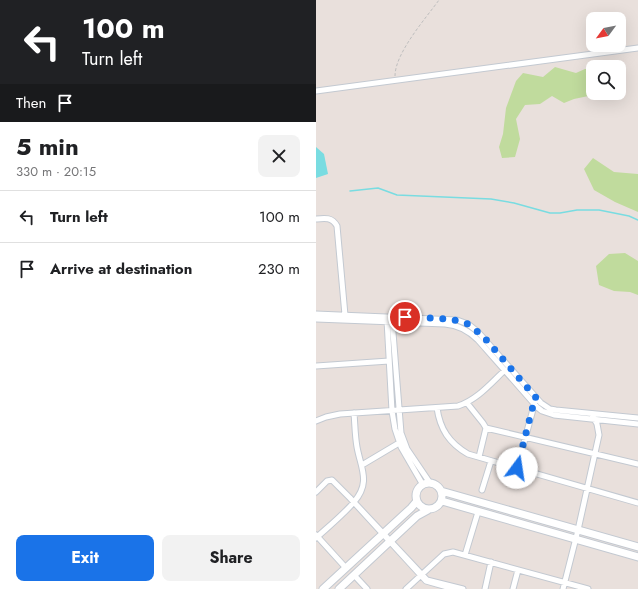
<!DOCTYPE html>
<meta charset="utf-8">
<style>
body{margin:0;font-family:Jost,sans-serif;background:#f2f2f2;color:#202124;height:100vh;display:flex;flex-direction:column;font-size:15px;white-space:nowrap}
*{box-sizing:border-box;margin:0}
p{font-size:13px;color:#757577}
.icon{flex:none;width:22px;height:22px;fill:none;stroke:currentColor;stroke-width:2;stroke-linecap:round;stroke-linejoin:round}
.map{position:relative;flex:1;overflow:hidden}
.drawer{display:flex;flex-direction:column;background:#fff;width:316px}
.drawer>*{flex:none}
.top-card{background:#202124;color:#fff;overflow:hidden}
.needle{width:26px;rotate:238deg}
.buttons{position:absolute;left:270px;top:12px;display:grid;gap:8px}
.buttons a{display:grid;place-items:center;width:40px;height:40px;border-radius:8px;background:#fff;box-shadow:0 4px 16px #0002;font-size:20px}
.pin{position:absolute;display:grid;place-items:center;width:34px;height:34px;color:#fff;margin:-17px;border:2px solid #fff;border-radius:50%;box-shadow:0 1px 4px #0007}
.me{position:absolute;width:44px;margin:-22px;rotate:14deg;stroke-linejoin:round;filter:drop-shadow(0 0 3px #0008)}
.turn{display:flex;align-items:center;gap:14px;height:84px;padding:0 16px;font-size:18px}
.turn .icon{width:52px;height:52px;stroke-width:2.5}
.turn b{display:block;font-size:28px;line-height:34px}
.then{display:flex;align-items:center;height:38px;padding:0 16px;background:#0003;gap:8px;font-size:15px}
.round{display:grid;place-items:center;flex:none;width:42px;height:42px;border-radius:8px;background:#f2f2f2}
.head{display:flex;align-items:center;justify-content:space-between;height:68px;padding:0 16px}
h1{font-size:24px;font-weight:700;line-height:30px}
.action{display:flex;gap:8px;margin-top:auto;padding:8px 16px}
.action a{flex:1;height:46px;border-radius:8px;background:#1a73e8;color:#fff;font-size:16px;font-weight:700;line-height:46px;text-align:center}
.action a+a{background:#f2f2f2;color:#202124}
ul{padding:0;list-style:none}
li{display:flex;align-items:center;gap:12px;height:52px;padding:0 16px;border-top:1px solid #e0e0e0}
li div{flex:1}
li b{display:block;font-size:15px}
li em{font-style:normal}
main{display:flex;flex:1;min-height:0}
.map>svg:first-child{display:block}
.green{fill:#c0db9d}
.water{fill:#79dce1}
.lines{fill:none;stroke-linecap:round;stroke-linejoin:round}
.stream{stroke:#79dce1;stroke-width:1.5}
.street-casing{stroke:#c3c9d1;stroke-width:7}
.secondary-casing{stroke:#c3c9d1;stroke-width:9}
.path{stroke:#bebebe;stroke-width:1;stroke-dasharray:3 2;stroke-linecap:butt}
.street{stroke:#fff;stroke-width:5}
.secondary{stroke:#fff;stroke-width:7}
.route{stroke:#1a73e8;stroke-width:7;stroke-dasharray:0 12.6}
</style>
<main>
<section class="drawer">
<div class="top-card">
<div class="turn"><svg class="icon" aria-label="left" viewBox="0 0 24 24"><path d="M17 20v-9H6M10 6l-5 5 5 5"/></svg><div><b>100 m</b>Turn left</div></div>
<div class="then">Then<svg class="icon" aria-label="arrive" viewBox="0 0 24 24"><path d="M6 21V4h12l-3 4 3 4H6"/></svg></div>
</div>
<div class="head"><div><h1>5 min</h1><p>330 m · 20:15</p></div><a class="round"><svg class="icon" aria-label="close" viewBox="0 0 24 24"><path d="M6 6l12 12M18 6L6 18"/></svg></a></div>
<ul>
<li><svg class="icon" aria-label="left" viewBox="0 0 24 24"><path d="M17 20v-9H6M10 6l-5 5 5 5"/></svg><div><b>Turn left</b></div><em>100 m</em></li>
<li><svg class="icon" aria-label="arrive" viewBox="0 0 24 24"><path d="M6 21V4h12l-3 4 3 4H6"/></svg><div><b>Arrive at destination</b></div><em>230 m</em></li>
</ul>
<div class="action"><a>Exit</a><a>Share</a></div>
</section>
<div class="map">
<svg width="322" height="589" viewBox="0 0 322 589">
<rect width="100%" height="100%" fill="#e9e0dc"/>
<path class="green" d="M 239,67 L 260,73 L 269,69 L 277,69 L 277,93 L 287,93 L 258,99 L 248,103 L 236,96 L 224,104 L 209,105 L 200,119 L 204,139 L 199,157 L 186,158 L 183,147 L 187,134 L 190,108 L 200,81 L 207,73 L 227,77 Z
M 277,158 L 298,172 L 322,174 L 322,212 L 299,202 L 278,190 L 268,169 Z
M 309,253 L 322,261 L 322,295 L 314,292 L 298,291 L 283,285 L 280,266 L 293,254 Z"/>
<path class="water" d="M 0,147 L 8,154 L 12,174 L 0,178 Z"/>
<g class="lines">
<path class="stream" d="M 34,191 L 62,188 L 81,195 L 175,199 L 198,203 L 234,213 L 244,213 L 261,210 L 283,210 L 313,216 L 322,220"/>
<g class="street-casing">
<path id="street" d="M 0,91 L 322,48
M 0,219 C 9,218 16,217 21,226 L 29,315
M 0,314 L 141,320 L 152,324 L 162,332 L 225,403 L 234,409 L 240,410 L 322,418
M 0,319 L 129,324 C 142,325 152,330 162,340 L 221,407 L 226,411 L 238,415 L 322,424
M 71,320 L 76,411 L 79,429 L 85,447 L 107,485
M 76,320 L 85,433 L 91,449 L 114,483
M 0,366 L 73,361
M 151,403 L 167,423 L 170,428 L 163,457
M 121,408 C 124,429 133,443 152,454 L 322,503
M 0,421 L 10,417 L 24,414 L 142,406 C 161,400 175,383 189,370
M 170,428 L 322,464
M 46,465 L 83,443
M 201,468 L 219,402
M 166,490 L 175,461
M 0,492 L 11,481 L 16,480 L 34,498
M 0,535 L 30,568
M 0,538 C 12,527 27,515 38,502 C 55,482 45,469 41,447 C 39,436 39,425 38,413
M 149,555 L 162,512
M 38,575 L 51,589
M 90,589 L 128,554 L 137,552 L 272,589
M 138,589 L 110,581 L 34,498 L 111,580 L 147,589
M 169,589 L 175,562
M 197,589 L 202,570
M 247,589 L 262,530 L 283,435 L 281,424 L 277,417"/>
</g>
<g class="secondary-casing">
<path id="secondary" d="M100 496a13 13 0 1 1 26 0a13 13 0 1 1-26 0Z
M 125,491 L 322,547
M 126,501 L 322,557
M 7,589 L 95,508 L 101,501
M 23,589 L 101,516 L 112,510"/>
</g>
<path class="path" d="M 79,76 C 79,53 110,18 123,0"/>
<use href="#street" class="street"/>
<use href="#secondary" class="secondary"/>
</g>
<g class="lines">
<path class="route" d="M 89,317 L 135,319 L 152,324 L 167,336 L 221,399 L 217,406 L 201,468"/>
</g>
</svg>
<div class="buttons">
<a><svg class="needle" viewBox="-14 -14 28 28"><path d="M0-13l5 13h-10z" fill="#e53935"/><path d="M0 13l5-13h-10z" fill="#757577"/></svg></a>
<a><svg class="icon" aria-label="search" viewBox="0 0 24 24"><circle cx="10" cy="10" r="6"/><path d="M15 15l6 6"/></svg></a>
</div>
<div class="pin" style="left:89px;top:317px;background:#d93025"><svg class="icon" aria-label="arrive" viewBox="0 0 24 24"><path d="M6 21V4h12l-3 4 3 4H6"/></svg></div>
<svg class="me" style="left:201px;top:468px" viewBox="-20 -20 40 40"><circle r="19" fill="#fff"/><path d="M0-13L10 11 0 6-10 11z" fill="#1a73e8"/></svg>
</div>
</main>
